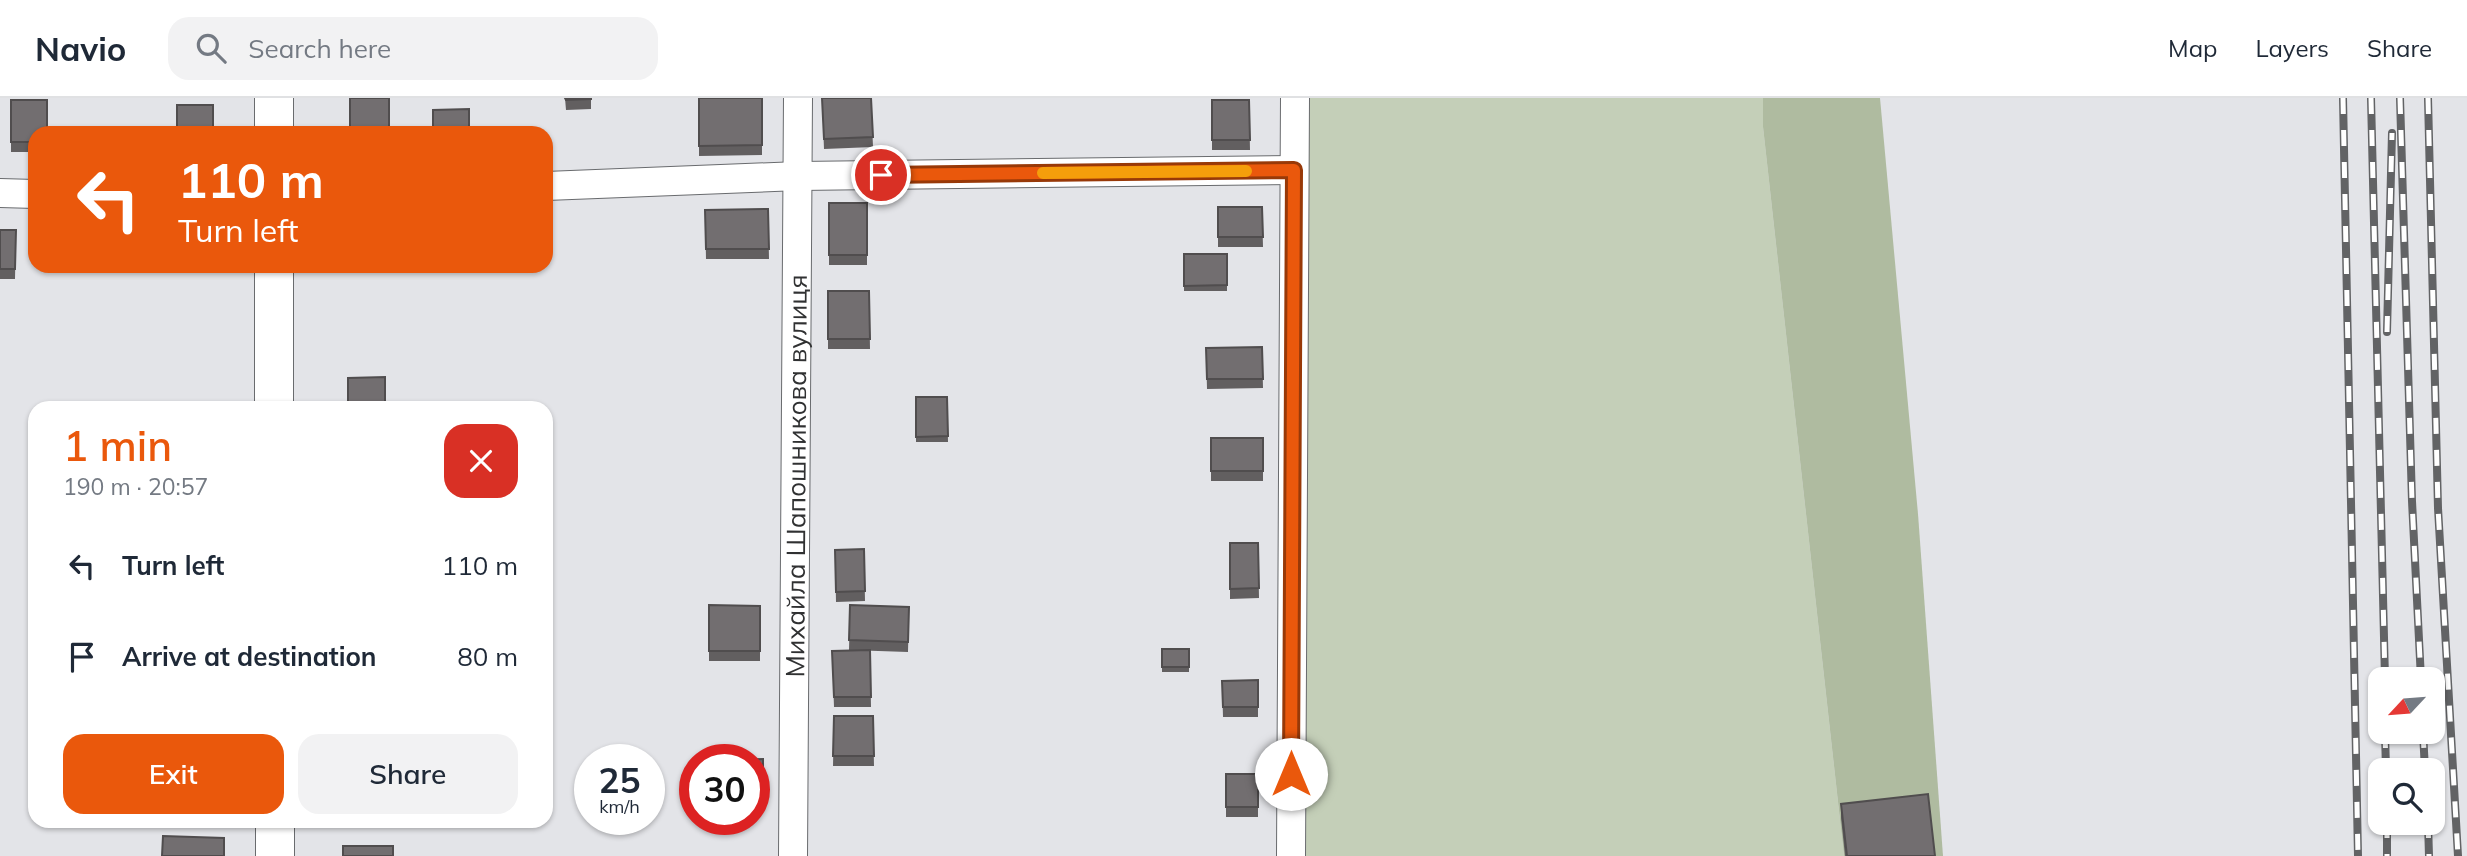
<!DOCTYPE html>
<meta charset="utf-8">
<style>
body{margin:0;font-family:Mulish,sans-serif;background:#f2f2f3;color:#1f2937;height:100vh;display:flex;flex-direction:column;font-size:26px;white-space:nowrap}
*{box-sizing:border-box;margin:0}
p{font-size:23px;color:#747a83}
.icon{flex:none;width:38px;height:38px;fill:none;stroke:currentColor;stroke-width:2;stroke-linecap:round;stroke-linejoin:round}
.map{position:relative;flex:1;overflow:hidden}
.drawer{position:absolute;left:28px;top:303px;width:525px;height:427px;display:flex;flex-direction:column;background:#fff;border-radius:21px;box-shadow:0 2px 5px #0004}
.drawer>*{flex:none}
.banner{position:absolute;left:28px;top:28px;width:525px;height:147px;border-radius:21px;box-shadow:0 2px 5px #0004;background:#ea580c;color:#fff;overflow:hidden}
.needle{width:46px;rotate:244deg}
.tools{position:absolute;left:2368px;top:569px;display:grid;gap:14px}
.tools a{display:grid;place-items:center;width:77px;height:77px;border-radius:14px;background:#fff;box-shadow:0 2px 5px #0004;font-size:35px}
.speed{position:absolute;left:574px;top:646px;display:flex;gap:14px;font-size:35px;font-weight:700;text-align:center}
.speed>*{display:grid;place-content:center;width:91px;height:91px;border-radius:50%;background:#fff;box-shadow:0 2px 5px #0004;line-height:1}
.speed small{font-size:18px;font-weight:400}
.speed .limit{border:10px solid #d22;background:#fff;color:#111}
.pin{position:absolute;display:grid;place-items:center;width:60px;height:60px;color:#fff;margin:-30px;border:4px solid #fff;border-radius:50%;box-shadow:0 2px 7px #0007}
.me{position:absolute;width:77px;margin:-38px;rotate:0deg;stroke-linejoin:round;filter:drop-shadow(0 0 5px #0008)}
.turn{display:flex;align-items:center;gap:24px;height:147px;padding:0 35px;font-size:32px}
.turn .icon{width:91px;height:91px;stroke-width:2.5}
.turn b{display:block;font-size:49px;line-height:60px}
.round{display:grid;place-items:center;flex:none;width:74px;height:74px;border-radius:21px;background:#f2f2f3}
.summary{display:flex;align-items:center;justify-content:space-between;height:119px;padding:0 35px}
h1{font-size:42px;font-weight:600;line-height:52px;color:#ea580c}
.button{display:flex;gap:14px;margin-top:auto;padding:14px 35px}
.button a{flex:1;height:80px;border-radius:21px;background:#ea580c;color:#fff;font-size:28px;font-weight:600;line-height:80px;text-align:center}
.button a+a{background:#f2f2f3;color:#1f2937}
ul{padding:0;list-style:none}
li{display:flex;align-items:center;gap:21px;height:91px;padding:0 35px}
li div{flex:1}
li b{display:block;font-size:26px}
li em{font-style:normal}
header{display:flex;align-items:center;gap:42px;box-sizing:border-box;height:98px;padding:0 35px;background:#fff;border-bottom:2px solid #e0e1e3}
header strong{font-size:33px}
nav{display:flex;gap:38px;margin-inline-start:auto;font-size:24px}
.search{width:490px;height:63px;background:#f2f2f3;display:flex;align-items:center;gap:18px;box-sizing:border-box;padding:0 24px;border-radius:21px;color:#747a83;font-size:26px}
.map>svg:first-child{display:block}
.green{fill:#c4cfb8}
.forest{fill:#afbba0}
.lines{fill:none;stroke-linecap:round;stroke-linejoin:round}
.street-casing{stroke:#696b6e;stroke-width:30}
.secondary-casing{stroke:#696b6e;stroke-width:40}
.street{stroke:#fff;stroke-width:28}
.secondary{stroke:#fff;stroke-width:38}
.rail-casing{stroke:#626365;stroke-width:8}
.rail{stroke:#fff;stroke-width:5;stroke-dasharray:16;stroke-linecap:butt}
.wall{fill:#625f60}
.building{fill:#726e70;stroke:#504d4e;stroke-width:2}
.route-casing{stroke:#983908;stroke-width:18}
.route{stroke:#ea580c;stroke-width:12}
.slow{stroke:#f59e0b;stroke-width:12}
.labels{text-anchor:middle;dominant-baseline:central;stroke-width:7;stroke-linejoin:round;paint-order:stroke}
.street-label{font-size:26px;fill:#303132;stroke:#fff}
</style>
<header>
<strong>Navio</strong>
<div class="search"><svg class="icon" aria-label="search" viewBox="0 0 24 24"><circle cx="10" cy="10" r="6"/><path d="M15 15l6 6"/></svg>Search here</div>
<nav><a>Map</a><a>Layers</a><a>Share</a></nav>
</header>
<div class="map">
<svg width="2467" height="758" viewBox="0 0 2467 758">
<rect width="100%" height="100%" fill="#e3e4e8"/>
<path class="green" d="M 1295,0 L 1763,0 L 1763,29 L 1844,758 L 1291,758 Z"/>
<path class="forest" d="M 1763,0 L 1880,0 L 1918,416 L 1943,758 L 1844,758 L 1763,29 Z"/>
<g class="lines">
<g class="street-casing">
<g id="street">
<path d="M 546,88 L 799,78 L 1294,72"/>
<path d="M 0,95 L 35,96"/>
<path id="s1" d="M 793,758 L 798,0"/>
<path d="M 1291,758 L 1295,0"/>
</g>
</g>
<g class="secondary-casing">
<path id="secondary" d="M 274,0 L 274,35
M 274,168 L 274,310
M 275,723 L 275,758"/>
</g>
<use href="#street" class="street"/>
<use href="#secondary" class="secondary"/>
<g class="rail-casing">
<path id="rail" d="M 2343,0 L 2358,758
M 2371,0 L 2385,581
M 2400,0 L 2412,403 L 2421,581
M 2428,0 L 2438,410 L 2458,758
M 2387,234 L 2392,35
M 2385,634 L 2386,672
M 2423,634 L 2425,672
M 2387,724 L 2387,758
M 2428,724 L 2429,758"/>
</g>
<use href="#rail" class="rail"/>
</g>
<path class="wall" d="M 565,0 L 591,0 L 591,11 L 566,12 Z
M 699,0 L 762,0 L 762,57 L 699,58 Z
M 822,0 L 871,0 L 873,49 L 824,51 Z
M 11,2 L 35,35 L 35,54 L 11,54 Z
M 1212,2 L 1249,2 L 1250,52 L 1212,52 Z
M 829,105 L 867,105 L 867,167 L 829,167 Z
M 1218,109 L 1262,109 L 1263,149 L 1218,149 Z
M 768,111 L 769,161 L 706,161 L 705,112 Z
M 0,132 L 16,132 L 15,181 L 0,181 Z
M 1184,156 L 1227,156 L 1227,193 L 1184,193 Z
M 828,193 L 869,193 L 870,251 L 828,251 Z
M 1262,249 L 1263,290 L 1207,291 L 1206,250 Z
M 916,299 L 947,299 L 948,344 L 916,344 Z
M 1211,340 L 1263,340 L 1263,383 L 1211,383 Z
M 1230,445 L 1258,445 L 1259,500 L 1230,501 Z
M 864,451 L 865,503 L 836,504 L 835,452 Z
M 709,507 L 760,508 L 760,563 L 709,563 Z
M 850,507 L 909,509 L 908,554 L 849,552 Z
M 1162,551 L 1189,551 L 1189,574 L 1162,574 Z
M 870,552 L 871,609 L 834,609 L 832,553 Z
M 1258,582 L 1258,619 L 1223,619 L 1222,583 Z
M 834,618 L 873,618 L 874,668 L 833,668 Z
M 763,661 L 763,712 L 754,712 L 754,662 Z
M 1226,676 L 1258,676 L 1258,719 L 1226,719 Z
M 1841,706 L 1935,758 L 1845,758 L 1841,720 Z"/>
<path class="building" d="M 350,0 L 389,0 L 389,35 L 350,35 Z
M 565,0 L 591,0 L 591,1 L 566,2 Z
M 699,0 L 762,0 L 762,47 L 699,48 Z
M 822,0 L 871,0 L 873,39 L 824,41 Z
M 11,2 L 47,2 L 47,35 L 35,35 L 35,44 L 11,44 Z
M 1212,2 L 1249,2 L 1250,42 L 1212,42 Z
M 177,7 L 213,7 L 213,35 L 177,35 Z
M 469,11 L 469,35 L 433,35 L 433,12 Z
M 829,105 L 867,105 L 867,157 L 829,157 Z
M 1218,109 L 1262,109 L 1263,139 L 1218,139 Z
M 768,111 L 769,151 L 706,151 L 705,112 Z
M 0,132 L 16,132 L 15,171 L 0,171 Z
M 1184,156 L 1227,156 L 1227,187 L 1184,188 Z
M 828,193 L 869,193 L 870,241 L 828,241 Z
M 1262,249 L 1263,281 L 1207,281 L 1206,250 Z
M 385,279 L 385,310 L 348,310 L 348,280 Z
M 916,299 L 947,299 L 948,338 L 916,339 Z
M 1211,340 L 1263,340 L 1263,373 L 1211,373 Z
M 1230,445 L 1258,445 L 1259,490 L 1230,491 Z
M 864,451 L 865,493 L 836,494 L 835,452 Z
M 709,507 L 760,508 L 760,553 L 709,553 Z
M 850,507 L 909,509 L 908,544 L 849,542 Z
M 1162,551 L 1189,551 L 1189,569 L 1162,569 Z
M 870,552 L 871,599 L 834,599 L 832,553 Z
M 1258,582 L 1258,609 L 1223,609 L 1222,583 Z
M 834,618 L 873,618 L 874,658 L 833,658 Z
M 763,661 L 763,702 L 754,702 L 754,662 L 720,662 Z
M 1226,676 L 1258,676 L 1258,709 L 1226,709 Z
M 1928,696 L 1935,758 L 1847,758 L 1841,706 Z
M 163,738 L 224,740 L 224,758 L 162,758 Z
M 343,748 L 393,748 L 393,758 L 343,758 Z"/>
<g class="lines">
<g class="route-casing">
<path id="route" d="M 881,77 L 1294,72 L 1291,676"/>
</g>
<use href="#route" class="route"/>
<path class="slow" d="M 1043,75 L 1246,73"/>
</g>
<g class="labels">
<g class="street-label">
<text stroke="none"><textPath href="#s1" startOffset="380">Михайла Шапошникова вулиця</textPath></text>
</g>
</g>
</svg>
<div class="tools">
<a><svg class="needle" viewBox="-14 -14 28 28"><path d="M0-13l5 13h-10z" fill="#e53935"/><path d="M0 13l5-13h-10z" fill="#747a83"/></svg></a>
<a><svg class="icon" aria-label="search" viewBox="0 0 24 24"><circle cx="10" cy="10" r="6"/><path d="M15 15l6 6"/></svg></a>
</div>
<div class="speed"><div>25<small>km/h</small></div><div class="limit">30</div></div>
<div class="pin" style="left:881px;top:77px;background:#d93025"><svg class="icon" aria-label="arrive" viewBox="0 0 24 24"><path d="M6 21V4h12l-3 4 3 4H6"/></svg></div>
<svg class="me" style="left:1291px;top:676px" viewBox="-20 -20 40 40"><circle r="19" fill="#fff"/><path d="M0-13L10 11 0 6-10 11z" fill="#ea580c"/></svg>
<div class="banner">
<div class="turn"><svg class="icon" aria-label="left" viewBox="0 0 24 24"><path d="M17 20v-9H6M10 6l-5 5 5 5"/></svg><div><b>110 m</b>Turn left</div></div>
</div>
<section class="drawer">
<div class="summary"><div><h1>1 min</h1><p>190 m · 20:57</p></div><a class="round" style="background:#d93025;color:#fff"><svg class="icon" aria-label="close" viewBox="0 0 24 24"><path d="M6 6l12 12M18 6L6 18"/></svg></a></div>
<ul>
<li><svg class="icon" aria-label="left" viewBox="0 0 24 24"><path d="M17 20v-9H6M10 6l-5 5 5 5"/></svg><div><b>Turn left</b></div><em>110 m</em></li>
<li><svg class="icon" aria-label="arrive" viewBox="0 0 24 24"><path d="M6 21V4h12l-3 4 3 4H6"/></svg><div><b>Arrive at destination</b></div><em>80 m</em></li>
</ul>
<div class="button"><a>Exit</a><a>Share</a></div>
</section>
</div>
